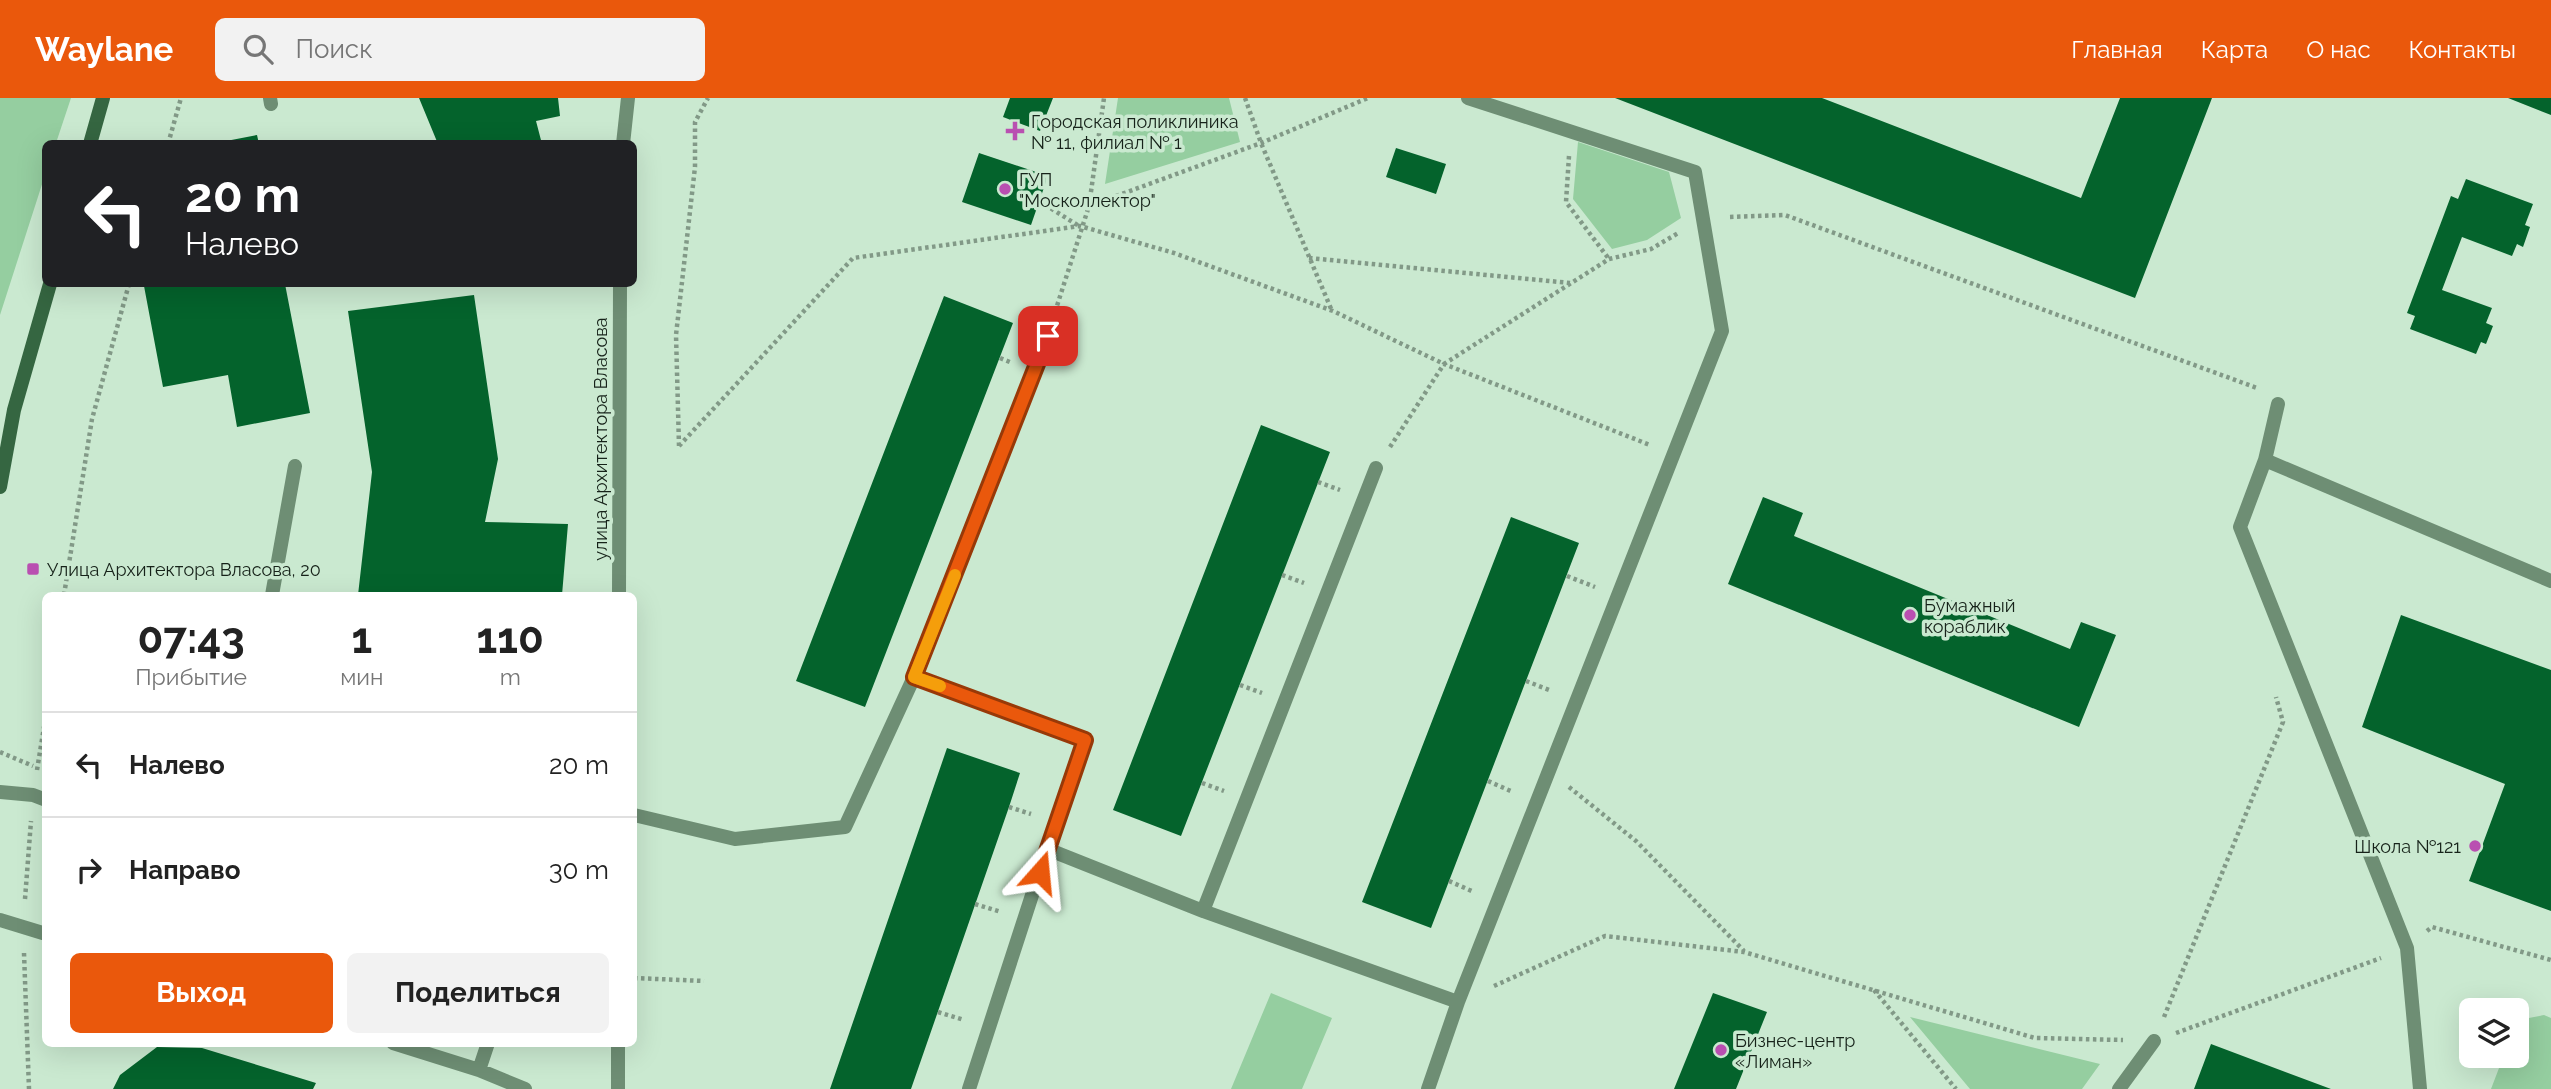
<!DOCTYPE html>
<html lang="ru">
<meta charset="utf-8">
<style>
body{margin:0;font-family:Raleway,sans-serif;background:#f2f2f2;color:#222;height:100vh;display:flex;flex-direction:column;font-size:26px;white-space:nowrap}
*{box-sizing:border-box;margin:0}
p{font-size:23px;color:#767676}
.icon{flex:none;width:38px;height:38px;fill:none;stroke:currentColor;stroke-width:2;stroke-linecap:round;stroke-linejoin:round}
.map{position:relative;flex:1;overflow:hidden}
.side{position:absolute;left:42px;top:494px;width:595px;height:455px;display:flex;flex-direction:column;background:#fff;border-radius:10px;box-shadow:0 7px 28px #0002}
.side>*{flex:none}
.top-card{position:absolute;left:42px;top:42px;width:595px;height:147px;border-radius:10px;box-shadow:0 7px 28px #0002;background:#202124;color:#fff;overflow:hidden}
.controls{position:absolute;left:2459px;top:900px;display:grid;gap:14px}
.controls a{display:grid;place-items:center;width:70px;height:70px;border-radius:10px;background:#fff;box-shadow:0 7px 28px #0002;font-size:35px}
.pin{position:absolute;display:grid;place-items:center;width:60px;height:60px;color:#fff;margin:-30px;border-radius:14px;box-shadow:0 4px 10px #0006}
.me{position:absolute;width:77px;margin:-38px;rotate:18deg;stroke-linejoin:round;filter:drop-shadow(0 0 5px #0008)}
.turn{display:flex;align-items:center;gap:24px;height:147px;padding:0 28px;font-size:32px}
.turn .icon{width:91px;height:91px;stroke-width:2.5}
.turn b{display:block;font-size:49px;line-height:60px}
.eta{display:flex;justify-content:space-evenly;align-items:center;height:119px;text-align:center}
.eta b{font-size:42px;font-weight:700;line-height:49px}
.button{display:flex;gap:14px;margin-top:auto;padding:14px 28px}
.button a{flex:1;height:80px;border-radius:10px;background:#ea580c;color:#fff;font-size:28px;font-weight:700;line-height:80px;text-align:center}
.button a+a{background:#f2f2f2;color:#222}
ul{padding:0;list-style:none}
li{display:flex;align-items:center;gap:21px;height:105px;padding:0 28px;border-top:2px solid #e0e0e0}
li div{flex:1}
li b{display:block;font-size:26px}
li em{font-style:normal}
header{display:flex;align-items:center;gap:42px;box-sizing:border-box;height:98px;padding:0 35px;background:#ea580c;color:#fff}
header strong{font-size:33px}
nav{display:flex;gap:38px;margin-inline-start:auto;font-size:24px}
.search{width:490px;height:63px;background:#f2f2f2;display:flex;align-items:center;gap:18px;box-sizing:border-box;padding:0 24px;border-radius:10px;color:#767676;font-size:26px}
.map>svg:first-child{display:block}
.green{fill:#95cea0}
.building{fill:#04632c}
.lines{fill:none;stroke-linecap:round;stroke-linejoin:round}
.path{stroke:#829987;stroke-width:4.5;stroke-dasharray:3.5 3.5;stroke-linecap:butt}
.lane{stroke:#6e8e74;stroke-width:14}
.street{stroke:#6e8e74;stroke-width:14}
.secondary{stroke:#356641;stroke-width:14}
.route-casing{stroke:#983908;stroke-width:18}
.route{stroke:#ea580c;stroke-width:12}
.slow{stroke:#f59e0b;stroke-width:12}
.poi-dot{fill:#b94fb1;stroke:#cae9d0;stroke-width:2.5}
.labels{text-anchor:middle;dominant-baseline:central;stroke-width:7;stroke-linejoin:round;paint-order:stroke}
.poi-label{font-size:18px;fill:#162219;stroke:#cae9d0;text-anchor:start}
.street-label{font-size:18px;fill:#162219;stroke:#cae9d0}
</style>
<header>
<strong>Waylane</strong>
<div class="search"><svg class="icon" aria-label="search" viewBox="0 0 24 24"><circle cx="10" cy="10" r="6"/><path d="M15 15l6 6"/></svg>Поиск</div>
<nav><a>Главная</a><a>Карта</a><a>О нас</a><a>Контакты</a></nav>
</header>
<div class="map">
<svg width="2551" height="991" viewBox="0 0 2551 991">
<rect width="100%" height="100%" fill="#cae9d0"/>
<path class="green" d="M 0,0 L 71,0 L 56,45 L 46,46 L 45,77 L 0,217 Z
M 1118,0 L 1229,0 L 1240,44 L 1105,86 Z
M 1578,44 L 1669,74 L 1681,120 L 1647,142 L 1612,151 L 1573,101 Z
M 1271,895 L 1332,920 L 1302,991 L 1231,991 Z
M 2544,917 L 2551,920 L 2551,991 L 2491,991 L 2504,957 L 2516,957 L 2517,930 L 2524,921 Z
M 1910,919 L 2100,966 L 2082,991 L 1970,991 Z"/>
<path class="building" d="M 419,0 L 558,0 L 560,18 L 536,23 L 542,46 L 438,46 Z
M 1010,0 L 1053,0 L 1040,33 L 1003,19 Z
M 1615,0 L 1822,0 L 2081,100 L 2120,0 L 2212,0 L 2135,200 Z
M 2508,0 L 2551,0 L 2551,17 Z
M 257,37 L 259,46 L 222,46 L 221,44 Z
M 1396,50 L 1446,66 L 1436,96 L 1386,79 Z
M 979,55 L 1048,78 L 1031,127 L 962,104 Z
M 2466,81 L 2533,106 L 2525,127 L 2530,129 L 2523,149 L 2517,146 L 2512,158 L 2462,139 L 2442,192 L 2492,210 L 2486,225 L 2493,228 L 2486,246 L 2481,244 L 2476,256 L 2410,231 L 2415,218 L 2407,215 L 2451,98 L 2458,101 Z
M 159,186 L 285,186 L 310,315 L 237,329 L 228,277 L 163,289 L 144,188 Z
M 474,197 L 498,361 L 485,424 L 568,426 L 562,497 L 358,497 L 372,374 L 348,213 Z
M 944,198 L 1013,225 L 865,609 L 796,583 Z
M 1261,327 L 1330,354 L 1181,738 L 1113,712 Z
M 1763,399 L 1803,415 L 1794,438 L 2070,551 L 2081,524 L 2116,537 L 2079,629 L 1728,486 Z
M 1511,419 L 1579,445 L 1431,830 L 1362,804 Z
M 2401,517 L 2551,572 L 2551,813 L 2469,783 L 2505,686 L 2362,629 Z
M 947,650 L 1020,675 L 1009,709 L 911,991 L 830,991 Z
M 1713,895 L 1767,914 L 1736,991 L 1674,991 Z
M 2211,946 L 2331,991 L 2194,991 Z
M 157,949 L 202,950 L 316,985 L 313,991 L 113,991 L 120,977 Z"/>
<g class="lines">
<path class="path" d="M 1245,0 L 1261,45 L 1332,213
M 168,46 L 181,0
M 1569,58 L 1566,104 L 1609,161
M 1039,103 L 1079,128
M 1089,108 L 1104,0
M 1730,119 L 1785,117 L 2257,290
M 1309,160 L 1570,185
M 1055,214 L 1089,108 L 1261,45 L 1368,0
M 1000,260 L 1012,265
M 679,348 L 853,160 L 1080,128 L 1174,155 L 1333,213 L 1444,266 L 1609,161 L 1651,151 L 1680,134
M 679,348 L 676,237 L 695,69 L 695,24 L 708,0
M 1390,349 L 1444,266 L 1650,347
M 1318,384 L 1340,392
M 1282,477 L 1304,485
M 1567,478 L 1595,489
M 64,497 L 92,321 L 129,186
M 1526,583 L 1552,593
M 1240,587 L 1262,595
M 0,654 L 33,668
M 37,672 L 46,617
M 1488,683 L 1513,694
M 1202,685 L 1224,693
M 1569,689 L 1636,743 L 1744,853
M 1009,709 L 1031,716
M 1449,783 L 1474,794
M 25,801 L 31,723
M 975,806 L 1001,814
M 2427,833 L 2432,829 L 2551,862
M 24,855 L 29,991
M 634,880 L 704,883
M 1494,888 L 1605,838 L 1744,854 L 2035,940 L 2123,942
M 1874,892 L 1956,991
M 938,914 L 964,922
M 2164,919 L 2283,624 L 2276,599
M 2176,935 L 2381,860"/>
<path class="lane" d="M 270,0 L 271,6
M 2278,306 L 2265,362 L 2240,429 L 2407,850 L 2420,991
M 2265,362 L 2551,483
M 272,497 L 295,368
M 914,579 L 1048,238
M 0,694 L 33,697 L 46,702
M 634,717 L 735,741 L 845,729 L 914,579 L 1085,642 L 1047,751 L 1203,813 L 1458,904
M 1203,813 L 1376,370
M 0,822 L 46,836
M 393,945 L 479,972 L 525,991
M 479,972 L 488,945
M 969,991 L 1047,751
M 1428,991 L 1458,904 L 1722,233 L 1695,74 L 1468,0
M 2119,991 L 2154,943"/>
<path class="street" d="M 623,46 L 628,0
M 619,497 L 620,186
M 618,991 L 618,945"/>
<path class="secondary" d="M 90,46 L 103,0
M 0,389 L 14,312 L 50,186"/>
</g>
<g class="lines">
<g class="route-casing">
<path id="route" d="M 1040,774 L 1085,642 L 914,579 L 1048,238"/>
</g>
<use href="#route" class="route"/>
<path class="slow" d="M 940,588 L 914,579 L 955,477"/>
</g>
<g class="poi-dot">
<path d="M1011.5 22.5h7v7h7v7h-7v7h-7v-7h-7v-7h7z"/>
<circle cx="1005" cy="91" r="7"/>
<rect x="26" y="464" width="14" height="14" rx="3.5"/>
<circle cx="1910" cy="517" r="7"/>
<circle cx="2475" cy="748" r="7"/>
<circle cx="1721" cy="952" r="7"/>
</g>
<g class="labels">
<g class="poi-label">
<text x="1031" y="23">Городская поликлиника<tspan x="1031" dy="21">№ 11, филиал № 1</tspan></text>
<text x="1019" y="81">ГУП<tspan x="1019" dy="21">"Москоллектор"</tspan></text>
<text x="47" y="471">Улица Архитектора Власова, 20</text>
<text x="1924" y="507">Бумажный<tspan x="1924" dy="21">кораблик</tspan></text>
<text x="2461" y="748" text-anchor="end">Школа №121</text>
<text x="1735" y="942">Бизнес-центр<tspan x="1735" dy="21">«Лиман»</tspan></text>
</g>
<g class="street-label">
<text transform="translate(600 341) rotate(-90)">улица Архитектора Власова</text>
</g>
</g>
</svg>
<div class="controls">
<a><svg class="icon" aria-label="layers" viewBox="0 0 24 24"><path d="M12 4l9 5-9 5-9-5zM3 14l9 5 9-5"/></svg></a>
</div>
<div class="pin" style="left:1048px;top:238px;background:#d93025"><svg class="icon" aria-label="arrive" viewBox="0 0 24 24"><path d="M6 21V4h12l-3 4 3 4H6"/></svg></div>
<svg class="me" style="left:1040px;top:774px" viewBox="-20 -20 40 40"><path d="M0-17L14 15 0 8-14 15z" fill="#ea580c" stroke="#fff" stroke-width="4"/></svg>
<div class="top-card">
<div class="turn"><svg class="icon" aria-label="left" viewBox="0 0 24 24"><path d="M17 20v-9H6M10 6l-5 5 5 5"/></svg><div><b>20 m</b>Налево</div></div>
</div>
<section class="side">
<div class="eta">
<div><b>07:43</b><p>Прибытие</p></div>
<div><b>1</b><p>мин</p></div>
<div><b>110</b><p>m</p></div>
</div>
<ul>
<li><svg class="icon" aria-label="left" viewBox="0 0 24 24"><path d="M17 20v-9H6M10 6l-5 5 5 5"/></svg><div><b>Налево</b></div><em>20 m</em></li>
<li><svg class="icon" aria-label="right" viewBox="0 0 24 24"><path d="M7 20v-9h11M14 6l5 5-5 5"/></svg><div><b>Направо</b></div><em>30 m</em></li>
</ul>
<div class="button"><a>Выход</a><a>Поделиться</a></div>
</section>
</div>
